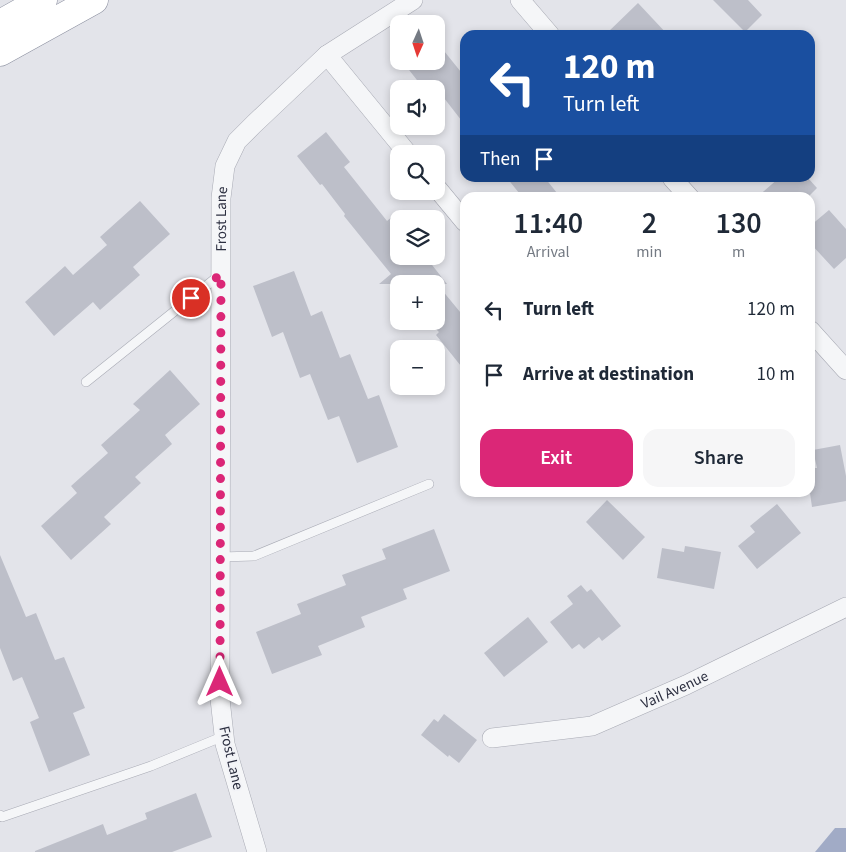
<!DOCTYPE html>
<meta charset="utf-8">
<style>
body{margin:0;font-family:"Source Sans 3",sans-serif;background:#f6f6f7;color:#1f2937;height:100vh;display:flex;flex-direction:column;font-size:19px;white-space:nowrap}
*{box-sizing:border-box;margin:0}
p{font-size:16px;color:#747a83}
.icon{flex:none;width:28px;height:28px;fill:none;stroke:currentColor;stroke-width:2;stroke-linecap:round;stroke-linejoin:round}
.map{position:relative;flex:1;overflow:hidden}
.side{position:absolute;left:460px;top:192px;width:355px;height:305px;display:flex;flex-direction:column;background:#fff;border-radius:15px;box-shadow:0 2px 8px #0003}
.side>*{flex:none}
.hud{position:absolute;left:460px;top:30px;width:355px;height:152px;border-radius:15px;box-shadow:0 2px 8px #0003;background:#1a4fa0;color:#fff;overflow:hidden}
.needle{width:32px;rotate:183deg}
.fabs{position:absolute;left:390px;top:15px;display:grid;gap:10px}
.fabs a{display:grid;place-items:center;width:55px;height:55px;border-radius:10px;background:#fff;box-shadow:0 2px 8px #0003;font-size:25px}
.pin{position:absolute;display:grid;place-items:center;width:42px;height:42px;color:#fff;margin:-21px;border:2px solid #fff;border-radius:50%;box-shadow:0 1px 5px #0007}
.me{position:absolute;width:55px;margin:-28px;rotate:0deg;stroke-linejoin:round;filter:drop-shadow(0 0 4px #0008)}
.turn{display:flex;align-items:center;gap:18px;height:105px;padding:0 20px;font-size:22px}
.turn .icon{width:65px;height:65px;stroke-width:2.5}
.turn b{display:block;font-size:35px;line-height:42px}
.then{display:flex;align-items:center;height:48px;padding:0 20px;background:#0003;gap:10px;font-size:19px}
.eta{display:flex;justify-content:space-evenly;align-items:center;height:85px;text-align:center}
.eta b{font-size:30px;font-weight:600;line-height:35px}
.button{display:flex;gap:10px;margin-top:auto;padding:10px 20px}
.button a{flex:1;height:58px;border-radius:15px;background:#db2777;color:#fff;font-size:20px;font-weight:600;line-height:58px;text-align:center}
.button a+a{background:#f6f6f7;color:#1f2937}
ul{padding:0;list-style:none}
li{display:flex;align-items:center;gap:15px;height:65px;padding:0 20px}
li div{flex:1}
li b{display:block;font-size:19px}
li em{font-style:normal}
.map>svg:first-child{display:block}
.water{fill:#a1abc6}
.building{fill:#bdbfc9}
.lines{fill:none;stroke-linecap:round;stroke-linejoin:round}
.service-casing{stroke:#a8aab4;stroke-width:10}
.minor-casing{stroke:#a8aab4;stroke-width:20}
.trunk-casing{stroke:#8b8f9f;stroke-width:29}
.service{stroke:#f5f6f8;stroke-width:9}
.minor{stroke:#f5f6f8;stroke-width:19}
.trunk{stroke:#fff;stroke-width:28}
.route{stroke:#db2777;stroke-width:9;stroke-dasharray:0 16.2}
.labels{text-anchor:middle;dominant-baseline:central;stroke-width:4;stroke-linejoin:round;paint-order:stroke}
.street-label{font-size:15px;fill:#2c2f40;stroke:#f2f3f7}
</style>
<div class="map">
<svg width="846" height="852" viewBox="0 0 846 852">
<rect width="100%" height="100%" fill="#e3e4ea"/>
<path class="water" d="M 835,828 L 846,828 L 846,852 L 815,852 Z"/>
<path class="building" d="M 713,0 L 748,0 L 762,15 L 745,32 Z
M 638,3 L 668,35 L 605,35 Z
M 436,41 L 465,77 L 465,125 L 437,89 L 424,89 L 402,61 L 436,61 Z
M 326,132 L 350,162 L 344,167 L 387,221 L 399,211 L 399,256 L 425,256 L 447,284 L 437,284 L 465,318 L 465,371 L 436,335 L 439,332 L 436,329 L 436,284 L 379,284 L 391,274 L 344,216 L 345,214 L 322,184 L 320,185 L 297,156 Z
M 507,178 L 545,178 L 561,198 L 523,198 Z
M 779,178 L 808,178 L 817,188 L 807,198 L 756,198 Z
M 140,201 L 170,234 L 133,267 L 140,275 L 100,310 L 93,302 L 54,336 L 25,302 L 65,266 L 73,275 L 107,245 L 100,237 Z
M 829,210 L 846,229 L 846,258 L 834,269 L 810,243 L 810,226 Z
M 294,271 L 311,316 L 322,311 L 340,358 L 350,354 L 368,399 L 379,395 L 398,447 L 357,463 L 339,416 L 328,420 L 310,374 L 300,378 L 283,332 L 272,337 L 253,286 Z
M 170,370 L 200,404 L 165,435 L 172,444 L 135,477 L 141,483 L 104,517 L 111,524 L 71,560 L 41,526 L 77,493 L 71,486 L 108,453 L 101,445 L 140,410 L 133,404 Z
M 840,445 L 846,476 L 846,501 L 812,507 L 810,493 L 810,472 L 815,471 L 815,468 L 817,468 L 813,450 Z
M 607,500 L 645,537 L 623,560 L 586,522 Z
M 777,504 L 801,533 L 757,569 L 738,546 L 755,532 L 750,526 Z
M 434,529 L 450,571 L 403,589 L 407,599 L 361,617 L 365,627 L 318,646 L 322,655 L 272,674 L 256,632 L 301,614 L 297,604 L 346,585 L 342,575 L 386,559 L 382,549 Z
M 685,546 L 721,552 L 714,589 L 657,578 L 662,548 L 684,552 Z
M 0,555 L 26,617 L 36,613 L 55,660 L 64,657 L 85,708 L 73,713 L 90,755 L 49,772 L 30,722 L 39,718 L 22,677 L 13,681 L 0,648 Z
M 581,585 L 587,592 L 591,589 L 621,626 L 602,641 L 599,637 L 584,649 L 579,644 L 572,649 L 550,622 L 573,604 L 567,596 Z
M 528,617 L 548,642 L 504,677 L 484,653 Z
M 444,714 L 477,740 L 459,763 L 449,755 L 448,757 L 421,735 L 434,719 L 438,722 Z
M 196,793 L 212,837 L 172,852 L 35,852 L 35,851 L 103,824 L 107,835 L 147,819 L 145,813 Z"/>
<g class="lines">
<g class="service-casing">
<path id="service" d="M 86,382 L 221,274
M 221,557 L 254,556 L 429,484
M 0,815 L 2,817 L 151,766 L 224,736"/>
</g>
<g class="minor-casing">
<g id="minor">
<path d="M 520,0 L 550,35"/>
<path d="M 327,55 L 408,154"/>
<path d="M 672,178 L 690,198"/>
<path d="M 436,187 L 465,222"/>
<path d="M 810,330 L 846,370"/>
<path id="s1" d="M 492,738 L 592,726 L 686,685 L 846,607"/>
<path id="s2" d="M 257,852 L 225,744 L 220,699 L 221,198 L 225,166 L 237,141 L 254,124 L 327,55 L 413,0"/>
</g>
</g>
<g class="trunk-casing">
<path id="trunk" d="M 0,24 L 43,0
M 0,52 L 94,0"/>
</g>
<use href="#service" class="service"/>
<use href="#minor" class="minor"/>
<use href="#trunk" class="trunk"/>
</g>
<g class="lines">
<path class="route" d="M 191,298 L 221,274 L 220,682"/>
</g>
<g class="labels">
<g class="street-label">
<text stroke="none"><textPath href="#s2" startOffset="638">Frost Lane</textPath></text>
<text stroke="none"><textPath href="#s1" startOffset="191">Vail Avenue</textPath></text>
<text transform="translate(231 758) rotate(77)">Frost Lane</text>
</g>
</g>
</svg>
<div class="fabs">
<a><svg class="needle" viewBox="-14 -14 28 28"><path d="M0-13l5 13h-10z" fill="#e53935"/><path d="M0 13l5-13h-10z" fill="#747a83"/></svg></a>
<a><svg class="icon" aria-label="sound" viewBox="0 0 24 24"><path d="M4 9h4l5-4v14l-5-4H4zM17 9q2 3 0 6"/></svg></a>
<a><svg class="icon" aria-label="search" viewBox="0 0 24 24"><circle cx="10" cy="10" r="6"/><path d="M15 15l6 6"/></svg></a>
<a><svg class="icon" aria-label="layers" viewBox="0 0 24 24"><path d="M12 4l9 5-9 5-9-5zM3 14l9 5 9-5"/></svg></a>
<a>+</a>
<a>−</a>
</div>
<div class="pin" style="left:191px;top:298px;background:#d93025"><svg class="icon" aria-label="arrive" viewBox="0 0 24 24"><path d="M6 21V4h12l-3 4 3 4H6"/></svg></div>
<svg class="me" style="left:220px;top:682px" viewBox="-20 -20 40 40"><path d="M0-17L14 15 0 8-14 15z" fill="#db2777" stroke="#fff" stroke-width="4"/></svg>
<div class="hud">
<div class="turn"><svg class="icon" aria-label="left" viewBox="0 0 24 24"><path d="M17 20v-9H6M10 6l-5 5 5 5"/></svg><div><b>120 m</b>Turn left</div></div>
<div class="then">Then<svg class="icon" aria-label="arrive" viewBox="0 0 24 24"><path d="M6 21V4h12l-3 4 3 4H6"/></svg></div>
</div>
<section class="side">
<div class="eta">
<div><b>11:40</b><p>Arrival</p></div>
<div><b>2</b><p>min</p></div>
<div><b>130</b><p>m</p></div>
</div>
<ul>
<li><svg class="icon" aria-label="left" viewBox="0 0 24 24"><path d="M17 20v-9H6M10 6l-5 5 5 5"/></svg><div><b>Turn left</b></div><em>120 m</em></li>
<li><svg class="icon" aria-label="arrive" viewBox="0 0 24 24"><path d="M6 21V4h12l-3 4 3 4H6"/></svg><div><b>Arrive at destination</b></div><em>10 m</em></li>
</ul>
<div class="button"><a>Exit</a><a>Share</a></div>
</section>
</div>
